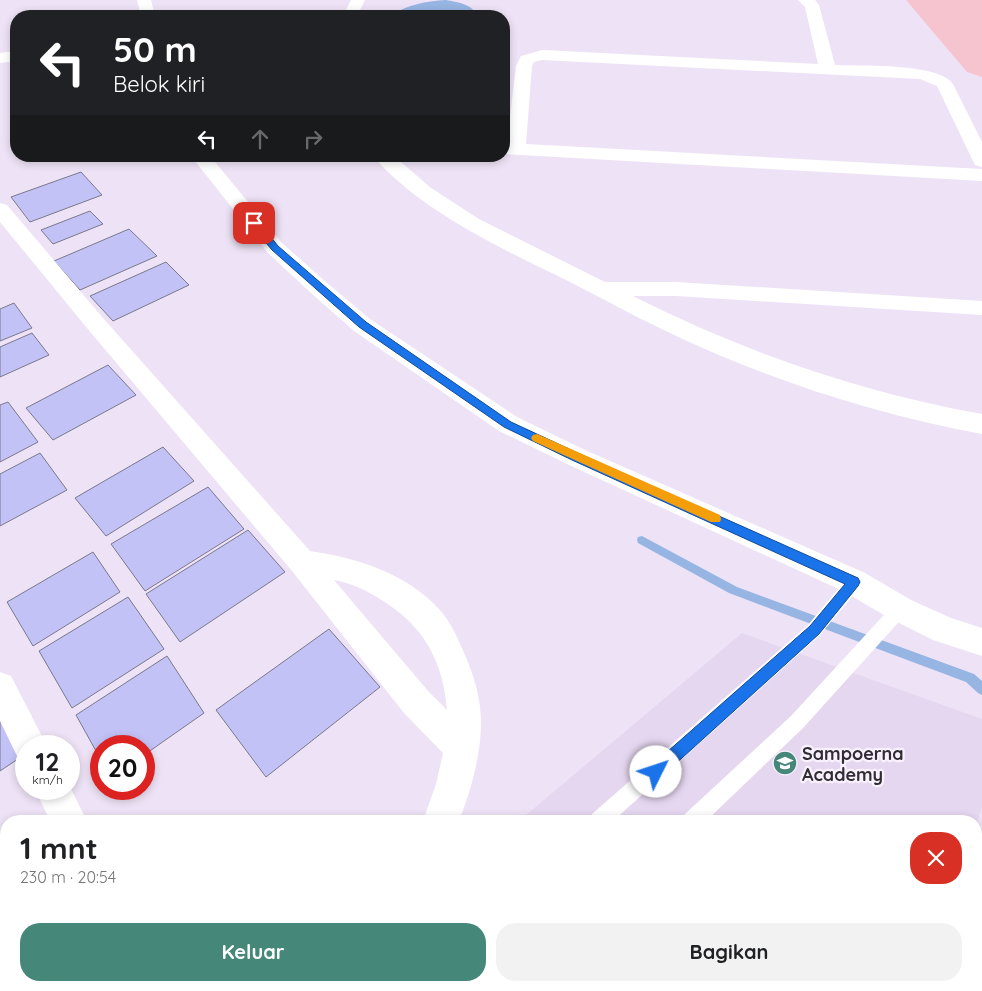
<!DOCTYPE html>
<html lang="id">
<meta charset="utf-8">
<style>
body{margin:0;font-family:Quicksand,sans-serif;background:#f2f2f2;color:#202124;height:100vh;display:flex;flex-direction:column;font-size:19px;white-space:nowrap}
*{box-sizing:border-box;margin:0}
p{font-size:16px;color:#757577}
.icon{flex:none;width:28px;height:28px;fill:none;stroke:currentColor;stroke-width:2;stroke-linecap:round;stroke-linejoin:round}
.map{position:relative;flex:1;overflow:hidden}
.side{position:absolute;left:0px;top:815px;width:982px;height:176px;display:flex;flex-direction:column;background:#fff;border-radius:20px 20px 0 0;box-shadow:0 2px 8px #0003}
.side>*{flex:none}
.hud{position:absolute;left:10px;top:10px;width:500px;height:152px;border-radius:20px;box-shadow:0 2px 8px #0003;background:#202124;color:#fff;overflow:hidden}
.speed{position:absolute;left:15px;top:735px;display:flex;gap:10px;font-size:25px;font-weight:700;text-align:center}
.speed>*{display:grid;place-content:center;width:65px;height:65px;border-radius:50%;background:#fff;box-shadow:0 2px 8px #0003;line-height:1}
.speed small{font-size:12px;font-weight:400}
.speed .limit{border:8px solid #d22;background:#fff;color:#111}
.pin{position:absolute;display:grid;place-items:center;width:42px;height:42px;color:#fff;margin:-21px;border-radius:10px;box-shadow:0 2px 8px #0006}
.me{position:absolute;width:55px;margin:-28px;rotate:49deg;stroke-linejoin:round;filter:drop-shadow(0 0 4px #0008)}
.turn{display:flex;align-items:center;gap:18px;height:105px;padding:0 20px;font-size:22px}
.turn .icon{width:65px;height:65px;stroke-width:2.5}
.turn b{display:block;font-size:35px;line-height:42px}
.lanes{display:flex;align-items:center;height:48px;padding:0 20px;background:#0003;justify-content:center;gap:25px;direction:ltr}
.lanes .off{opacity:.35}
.round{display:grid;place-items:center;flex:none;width:52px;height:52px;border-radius:20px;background:#f2f2f2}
.headline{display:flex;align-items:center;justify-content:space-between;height:85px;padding:0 20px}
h1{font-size:30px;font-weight:700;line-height:38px}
.primary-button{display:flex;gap:10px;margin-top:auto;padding:10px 20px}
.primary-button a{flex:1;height:58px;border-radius:20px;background:#45887a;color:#fff;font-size:20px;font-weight:700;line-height:58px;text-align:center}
.primary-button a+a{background:#f2f2f2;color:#202124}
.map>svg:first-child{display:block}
.built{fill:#e6d7f0}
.green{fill:#f6c4ce}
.water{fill:#97b5e3}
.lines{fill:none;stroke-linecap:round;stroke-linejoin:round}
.stream{fill:#97b5e3;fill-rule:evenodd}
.building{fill:#c2c2f7;stroke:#79798b}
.lane{fill:#fff;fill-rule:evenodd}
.street{fill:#fff;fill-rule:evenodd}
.route{fill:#1a73e8;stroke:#114b97}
.slow{fill:#f59e0b}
.labels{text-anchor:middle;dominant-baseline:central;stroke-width:4.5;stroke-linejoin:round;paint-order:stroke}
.near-poi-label{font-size:18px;font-weight:bold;fill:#312c34;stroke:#f9f2fe;text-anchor:start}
</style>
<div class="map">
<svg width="982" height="991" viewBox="0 0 982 991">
<rect width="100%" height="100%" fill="#eee3f6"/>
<path class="built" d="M 742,633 L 982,719 L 982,807 L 976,826 L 976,821 L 519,821 Z
M 325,985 L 748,985 L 738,991 L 318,991 Z"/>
<path class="green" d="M 906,0 L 982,0 L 982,77 L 967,72 Z"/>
<path class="water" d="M 446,0 C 457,2 473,4 477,16 L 389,16 C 408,5 425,1 446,0 Z"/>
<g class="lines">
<path class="stream" d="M 642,536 L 737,587 L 974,674 L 982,681 L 982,695 L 978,693 L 966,682 L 729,593 L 638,543 L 637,540 L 638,537 Z
M 982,901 L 982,916 L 976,919 L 976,904 Z
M 726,985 L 755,985 L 751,991 L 722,991 Z"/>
</g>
<path class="building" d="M 81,172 L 102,195 L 30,222 L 11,197 Z
M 90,211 L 103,224 L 53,244 L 41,230 Z
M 129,229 L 157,256 L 80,290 L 54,261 Z
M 166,262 L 189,285 L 113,321 L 90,296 Z
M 14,303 L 32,328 L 0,341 L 0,309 Z
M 32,333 L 49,355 L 0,377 L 0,347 Z
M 108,365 L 136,395 L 53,440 L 26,408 Z
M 8,402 L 38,442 L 0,462 L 0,405 Z
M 163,447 L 194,481 L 106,536 L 75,498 Z
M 40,453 L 67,490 L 0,526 L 0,474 Z
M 208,487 L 244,529 L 145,591 L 111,544 Z
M 248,530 L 285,572 L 180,642 L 146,594 Z
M 93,552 L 120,592 L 33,646 L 7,602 Z
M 128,597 L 164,649 L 72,708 L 39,651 Z
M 329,629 L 380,687 L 266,777 L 216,710 Z
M 167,656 L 204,713 L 144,755 L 144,746 L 101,746 L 101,760 L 76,715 Z
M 0,718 L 21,757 L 0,771 Z"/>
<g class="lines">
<path class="lane" d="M 854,575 L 860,577 L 862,582 L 860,587 L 820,635 L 613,821 L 589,821 L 592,814 L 808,625 L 848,577 Z
M 900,602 L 906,604 L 908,609 L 906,614 L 803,728 L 706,821 L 682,821 L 685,814 L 791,716 L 894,604 Z
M 397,985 L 423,985 L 420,991 L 394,991 Z
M 505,985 L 530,985 L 527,991 L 502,991 Z"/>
<path class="street" d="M 137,0 L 151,0 L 155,16 L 141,16 Z
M 351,0 L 365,0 L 357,16 L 343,16 Z
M 798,0 L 815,0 L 819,5 L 835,65 C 861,66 939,63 953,84 L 982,142 L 982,167 L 975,165 L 973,161 L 937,86 L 920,79 L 542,60 L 534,62 L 532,66 L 526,144 L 982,169 L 982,181 L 504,154 L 504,142 L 507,143 L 516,66 L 521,56 L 542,50 L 818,64 L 805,7 Z
M 16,51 L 16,61 L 0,63 L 0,53 Z
M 191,156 L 210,156 L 282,243 L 326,282 L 370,319 L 517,417 L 585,450 L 865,573 L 911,600 L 951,618 L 982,628 L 982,656 L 933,640 L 889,618 L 843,591 L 567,464 L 499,431 L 354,331 L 310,292 L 268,253 Z
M 374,156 L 394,156 L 431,188 L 479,219 L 605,282 L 676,282 L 982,301 L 982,315 L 676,296 L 633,296 C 744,352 860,392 982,414 L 982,434 C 880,415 782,384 687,341 C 643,321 600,297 556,275 C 504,250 451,224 406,188 C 395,178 382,168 374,156 Z
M 0,203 L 7,205 L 103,318 L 310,551 C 357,558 406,573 439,609 C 451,622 458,639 465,655 C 474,676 481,699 481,722 C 481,755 471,790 459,821 L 423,821 L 436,784 L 443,753 L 404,713 L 292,571 L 87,328 L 0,222 ZM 334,580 C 351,583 366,590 380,599 C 423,625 443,660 447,710 L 428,691 Z
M 0,672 L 11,676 L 47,746 L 26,746 L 26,761 L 18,758 L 0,721 Z
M 69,785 L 87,821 L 50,821 L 35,789 L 69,789 Z
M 0,924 L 6,924 L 6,962 L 0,962 Z"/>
</g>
<path class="route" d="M 251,221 L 258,221 L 278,246 L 366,322 L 511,422 L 580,454 L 858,578 L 860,582 L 858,586 L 819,634 L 661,777 L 656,779 L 650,777 L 648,772 L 650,767 L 810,626 L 845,584 L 572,460 L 504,427 L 359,327 L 272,250 L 251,225 Z"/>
<path class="slow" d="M 537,434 L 720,515 L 721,519 L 720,522 L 711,522 L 533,441 L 531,438 L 533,435 Z"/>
<defs>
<g id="school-disc" transform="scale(1.25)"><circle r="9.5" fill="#45887a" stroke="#f9f2fe"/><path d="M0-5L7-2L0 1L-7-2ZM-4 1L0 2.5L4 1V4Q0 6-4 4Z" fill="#fff"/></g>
</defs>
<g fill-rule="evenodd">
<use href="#school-disc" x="785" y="763"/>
</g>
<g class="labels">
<g class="near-poi-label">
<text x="802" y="753">Sampoerna<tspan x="802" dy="21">Academy</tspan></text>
</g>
</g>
</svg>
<div class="speed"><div>12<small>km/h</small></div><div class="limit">20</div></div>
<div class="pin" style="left:254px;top:223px;background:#d93025"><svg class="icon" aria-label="arrive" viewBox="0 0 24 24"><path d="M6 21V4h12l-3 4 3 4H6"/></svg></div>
<svg class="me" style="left:656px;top:772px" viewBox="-20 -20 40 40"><circle r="19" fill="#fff"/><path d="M0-13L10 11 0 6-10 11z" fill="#1a73e8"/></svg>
<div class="hud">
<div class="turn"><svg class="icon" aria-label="left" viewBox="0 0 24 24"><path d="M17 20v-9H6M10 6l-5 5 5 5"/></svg><div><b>50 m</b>Belok kiri</div></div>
<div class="lanes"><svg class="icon" aria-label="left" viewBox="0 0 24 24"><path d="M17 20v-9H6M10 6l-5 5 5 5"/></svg><svg class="icon off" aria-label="ahead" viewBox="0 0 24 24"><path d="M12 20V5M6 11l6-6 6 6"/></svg><svg class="icon off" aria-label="right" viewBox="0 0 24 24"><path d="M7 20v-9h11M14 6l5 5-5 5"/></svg></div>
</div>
<section class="side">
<div class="headline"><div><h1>1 mnt</h1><p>230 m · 20:54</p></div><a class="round" style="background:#d93025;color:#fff"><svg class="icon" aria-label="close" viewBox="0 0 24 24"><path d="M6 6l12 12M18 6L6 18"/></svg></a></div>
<div class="primary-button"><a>Keluar</a><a>Bagikan</a></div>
</section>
</div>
